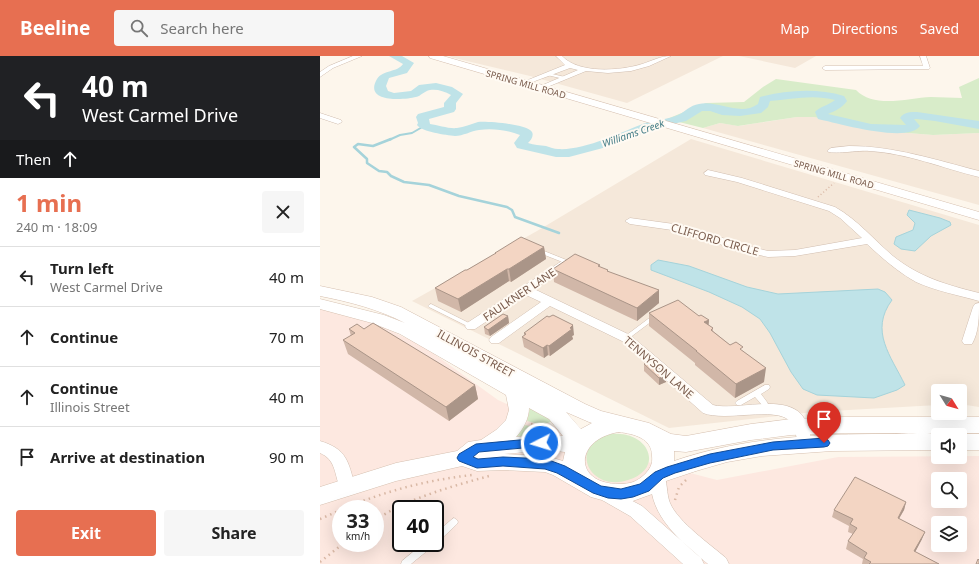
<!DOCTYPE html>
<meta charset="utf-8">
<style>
body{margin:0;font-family:"Noto Sans",sans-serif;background:#f6f6f6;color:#222;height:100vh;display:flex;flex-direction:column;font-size:15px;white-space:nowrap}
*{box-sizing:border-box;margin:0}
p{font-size:13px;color:#767676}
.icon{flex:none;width:22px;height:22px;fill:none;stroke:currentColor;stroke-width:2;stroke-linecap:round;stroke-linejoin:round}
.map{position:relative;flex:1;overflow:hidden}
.side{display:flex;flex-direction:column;background:#fff;width:320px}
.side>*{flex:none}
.hud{background:#202124;color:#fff;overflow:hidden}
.needle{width:26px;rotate:127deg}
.tools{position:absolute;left:611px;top:328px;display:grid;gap:8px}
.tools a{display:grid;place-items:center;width:36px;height:36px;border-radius:4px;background:#fff;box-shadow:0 4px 16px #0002;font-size:20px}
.speed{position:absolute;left:12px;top:444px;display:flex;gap:8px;font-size:20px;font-weight:700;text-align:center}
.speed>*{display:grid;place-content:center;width:52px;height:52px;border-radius:50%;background:#fff;box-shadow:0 4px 16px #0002;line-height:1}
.speed small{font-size:10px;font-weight:400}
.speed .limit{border:2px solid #111;border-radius:6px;background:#fff;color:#111}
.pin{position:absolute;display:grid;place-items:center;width:34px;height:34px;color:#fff;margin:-41px -17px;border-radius:50% 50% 50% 0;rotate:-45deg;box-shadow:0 0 4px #0007}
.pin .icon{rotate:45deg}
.me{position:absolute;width:44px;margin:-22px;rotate:265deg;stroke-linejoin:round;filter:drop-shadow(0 0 3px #0008)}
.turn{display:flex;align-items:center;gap:14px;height:84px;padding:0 16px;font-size:18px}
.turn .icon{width:52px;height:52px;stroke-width:2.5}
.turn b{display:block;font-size:28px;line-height:34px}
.then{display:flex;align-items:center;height:38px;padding:0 16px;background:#0003;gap:8px;font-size:15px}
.round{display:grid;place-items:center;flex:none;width:42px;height:42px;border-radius:4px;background:#f6f6f6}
.summary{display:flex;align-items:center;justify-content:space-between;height:68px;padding:0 16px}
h1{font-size:24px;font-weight:700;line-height:30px;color:#e76f51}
.cta{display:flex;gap:8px;margin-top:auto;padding:8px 16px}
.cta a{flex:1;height:46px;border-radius:4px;background:#e76f51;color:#fff;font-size:16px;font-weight:700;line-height:46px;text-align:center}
.cta a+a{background:#f6f6f6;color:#222}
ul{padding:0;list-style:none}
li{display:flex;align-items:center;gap:12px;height:60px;padding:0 16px;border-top:1px solid #e0e0e0}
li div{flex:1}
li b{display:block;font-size:15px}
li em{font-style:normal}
header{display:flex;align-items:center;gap:24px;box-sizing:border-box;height:56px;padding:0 20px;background:#e76f51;color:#fff}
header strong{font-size:19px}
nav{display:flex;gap:22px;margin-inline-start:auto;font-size:14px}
.search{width:280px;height:36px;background:#f6f6f6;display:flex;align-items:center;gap:10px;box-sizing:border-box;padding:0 14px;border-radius:4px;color:#767676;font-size:15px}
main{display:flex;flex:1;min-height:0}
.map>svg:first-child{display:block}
.residential{fill:#f5e8da}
.commercial{fill:#fde8e0;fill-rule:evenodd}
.green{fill:#d8ecc9}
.water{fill:#bfe3e8;stroke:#a5d3da}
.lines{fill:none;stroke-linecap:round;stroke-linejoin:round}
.stream-far1{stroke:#a5d3da;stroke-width:2}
.stream{stroke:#a5d3da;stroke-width:2.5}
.river{fill:#bfe3e8;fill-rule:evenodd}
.lane-casing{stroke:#d1beb0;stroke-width:1}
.street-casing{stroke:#d1beb0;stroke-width:1}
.secondary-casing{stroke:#d6c0b0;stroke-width:1}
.path-far1{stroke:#d9b8a5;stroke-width:1.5;stroke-dasharray:1 2.5;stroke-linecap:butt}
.path{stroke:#d9b8a5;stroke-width:2.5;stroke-dasharray:1.5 4;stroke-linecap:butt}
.lane{fill:#fff;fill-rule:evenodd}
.street{fill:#fff;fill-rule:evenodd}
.secondary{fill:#fff;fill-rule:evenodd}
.wall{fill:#d1b7a8}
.shaded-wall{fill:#aa9588}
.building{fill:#f3d5c3;stroke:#aa9588}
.route{fill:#1a73e8;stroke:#114b97}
.labels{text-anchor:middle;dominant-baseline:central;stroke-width:4;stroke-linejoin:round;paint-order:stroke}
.far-street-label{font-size:9px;fill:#7a5c4d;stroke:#fffaf3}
.far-water-label{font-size:10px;font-style:italic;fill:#437c86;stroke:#fffaf3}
.street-label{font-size:11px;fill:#7a5c4d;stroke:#fffaf3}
</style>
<header>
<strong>Beeline</strong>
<div class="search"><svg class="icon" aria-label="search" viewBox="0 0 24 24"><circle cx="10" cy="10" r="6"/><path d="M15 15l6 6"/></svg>Search here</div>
<nav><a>Map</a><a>Directions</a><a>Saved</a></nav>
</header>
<main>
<section class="side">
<div class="hud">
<div class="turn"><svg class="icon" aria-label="left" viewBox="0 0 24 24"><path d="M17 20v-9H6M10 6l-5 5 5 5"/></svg><div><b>40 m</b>West Carmel Drive</div></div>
<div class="then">Then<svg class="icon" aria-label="ahead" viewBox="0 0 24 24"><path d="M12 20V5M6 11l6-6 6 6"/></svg></div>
</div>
<div class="summary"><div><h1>1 min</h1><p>240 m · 18:09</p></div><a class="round"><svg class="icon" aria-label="close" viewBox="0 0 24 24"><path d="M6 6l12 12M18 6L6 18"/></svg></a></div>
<ul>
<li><svg class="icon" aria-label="left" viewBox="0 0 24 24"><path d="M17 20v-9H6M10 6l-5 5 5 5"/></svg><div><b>Turn left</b><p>West Carmel Drive</p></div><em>40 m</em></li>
<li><svg class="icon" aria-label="ahead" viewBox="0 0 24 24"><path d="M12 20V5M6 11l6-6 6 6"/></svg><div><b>Continue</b></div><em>70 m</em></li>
<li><svg class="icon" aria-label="ahead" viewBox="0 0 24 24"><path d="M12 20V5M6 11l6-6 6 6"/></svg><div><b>Continue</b><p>Illinois Street</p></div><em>40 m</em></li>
<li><svg class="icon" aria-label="arrive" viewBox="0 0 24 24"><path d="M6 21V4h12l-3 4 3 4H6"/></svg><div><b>Arrive at destination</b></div><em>90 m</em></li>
</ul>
<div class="cta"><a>Exit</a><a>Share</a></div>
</section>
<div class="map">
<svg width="659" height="508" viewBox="0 0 659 508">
<rect width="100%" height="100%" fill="#fdf6ec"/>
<path class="residential" d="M 131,0 L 403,0 L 307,47 L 210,20 L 130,1 Z
M 419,0 L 496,0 L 475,12 Z
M 477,61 L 494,61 L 550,74 L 613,79 L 659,77 L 659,149 L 383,72 L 400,67 L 419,70 Z
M 371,83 L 659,169 L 659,351 L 640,348 L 640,335 L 618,335 L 618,349 L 493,356 L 349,372 L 92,245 L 217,175 Z"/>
<path class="commercial" d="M 0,253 L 54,267 L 103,290 L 178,344 L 289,396 L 397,424 L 518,401 L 659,400 L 659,508 L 0,508 ZM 618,423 L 640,423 L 640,445 L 618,445 ZM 21,453 L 55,453 L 55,487 L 21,487 ZM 81,453 L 115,453 L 115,487 L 81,487 ZM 618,467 L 640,467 L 640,489 L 618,489 Z"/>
<path class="green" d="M 659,22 L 659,77 L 613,79 L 550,74 L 494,61 L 477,61 L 418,70 L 400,67 L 383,72 L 347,63 L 386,47 L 424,46 L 443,31 L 456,23 L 536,34 C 554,53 588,42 611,41 C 621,41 632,42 642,42 L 639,31 Z
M 210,352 L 233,364 C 225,371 216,367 207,365 Z
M 205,369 L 218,372 L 220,380 L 193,383 Z
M 291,378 C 328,374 346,412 308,424 C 270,437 246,390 291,378 Z"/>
<path class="water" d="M 589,154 L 620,162 L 630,166 L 631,169 L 611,180 L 595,195 L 581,193 L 574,188 L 576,181 L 593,174 L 595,167 L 587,159 Z
M 338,204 L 369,210 L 427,231 L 458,238 L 558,233 L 565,236 L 572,244 C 549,275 571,300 585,329 L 577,334 L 554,342 L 497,339 L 483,333 L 471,316 L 450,277 L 440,263 L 422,251 L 389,236 L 331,214 L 331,209 Z"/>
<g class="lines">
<path class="stream-far1" d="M 69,84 L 80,79 L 92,77 L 104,70"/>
<path class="stream" d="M 71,83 L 53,90 L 38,88 L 34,91 L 47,103 L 47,107 L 59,115 L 67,116 L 71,120 L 84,126 L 109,129 L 139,140 L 187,151 L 192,154 L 195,161 L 239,177"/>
<path class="river" d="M 69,0 L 82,0 L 94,7 L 87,17 L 69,22 L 66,30 L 68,35 L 74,37 L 91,35 L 99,29 L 116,27 L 132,31 L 143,38 L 136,47 L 136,53 L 134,56 L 109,63 L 110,68 C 118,69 129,73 137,72 C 144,71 151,68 158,66 C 167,65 207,68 212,76 C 214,80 211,84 208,87 C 214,89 220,89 226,90 C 230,91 234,93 238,93 C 263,95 302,76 325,67 C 335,63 348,64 358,59 C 365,56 370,49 379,48 C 398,44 420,61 438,48 L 440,41 C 467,34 497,32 524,40 L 527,45 C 522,52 515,55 508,58 L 551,68 L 586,69 L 580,62 C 584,56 590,56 597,56 L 659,65 L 659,73 L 615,65 L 597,63 L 594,63 L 600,70 C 588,88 517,67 498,63 L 495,56 C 499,51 509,49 515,44 C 494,38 471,43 450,45 L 448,51 L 441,57 L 420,60 L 402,59 L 390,55 L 382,55 L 366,65 L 335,72 L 298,88 L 249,101 L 236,101 L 197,92 L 194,87 L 200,79 C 188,74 172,72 159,74 C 151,75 143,80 135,80 C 126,79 102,76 97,69 L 98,67 L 96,61 L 98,58 L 124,51 L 124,47 L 131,39 C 124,35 117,33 110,34 C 104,35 101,40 96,41 C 84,44 43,47 57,23 C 64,13 77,17 83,8 Z"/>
<g class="lane-casing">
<path id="lane" d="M 228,17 L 245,21 L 246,22 L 244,23 L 227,19 L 226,18 Z
M 219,193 L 249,205 L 250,206 L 249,207 L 245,207 L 217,196 L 216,195 L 217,194 Z
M 111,248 L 153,269 L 154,270 L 153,271 L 149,271 L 109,251 L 108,250 L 109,249 Z
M 334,259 L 336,260 L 337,261 L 336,262 L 308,283 L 304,283 L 303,282 L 304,281 L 332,260 Z
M 445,329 L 449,329 L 450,331 L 449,333 L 441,338 L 447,346 L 451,354 L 450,356 L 444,356 L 442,349 L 435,341 L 421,349 L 417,349 L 415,347 L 417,345 Z
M 134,462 L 137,464 L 138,466 L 137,468 L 118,486 L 115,487 L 115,478 L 131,464 Z
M 104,487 L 114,487 L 113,490 L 91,508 L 81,508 L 82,505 Z"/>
</g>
<g class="street-casing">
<path id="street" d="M 33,0 L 42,0 L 13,12 L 0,21 L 0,16 L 9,10 Z
M 236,0 L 242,0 C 259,18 300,15 322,8 C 332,5 340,0 351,0 L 329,10 L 311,15 L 288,17 L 266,15 L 220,34 L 218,33 L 218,31 L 258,14 L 250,12 L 207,28 L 203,28 L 203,26 L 245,9 Z
M 600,0 L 606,0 L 610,12 L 609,13 L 505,14 L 502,12 L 505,10 L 603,10 Z
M 0,57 L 21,64 L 22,66 L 18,68 L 0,62 Z
M 529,90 C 574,90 616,104 659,115 L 659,121 C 622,112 587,97 549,95 C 540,94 511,99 507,95 L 511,92 Z
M 388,114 L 422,122 L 515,151 C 538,164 554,184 573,200 C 599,221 627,229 659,237 L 659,245 C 638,239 616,235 596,226 C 578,216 562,202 547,188 L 475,200 L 448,201 L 421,195 L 359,175 L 310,168 L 305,165 L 310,162 L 361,169 L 428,190 L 448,195 L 475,194 L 542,182 L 520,162 L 509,155 L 417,126 L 385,119 L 384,117 Z
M 246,204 L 250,205 L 251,207 L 250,209 L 214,233 L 310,279 L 393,349 C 417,355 462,338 481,358 C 488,366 490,377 492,387 L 490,391 L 485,393 L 480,391 C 475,383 477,372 470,365 C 455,350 406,366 383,357 L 302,285 L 230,250 L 179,287 L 171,287 L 169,284 L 171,281 L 221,246 L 206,239 L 155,273 L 147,273 L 145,270 L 147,267 L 242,205 Z
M 659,247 C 659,261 659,276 652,288 L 644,288 L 642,285 L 653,251 L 655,248 Z
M 0,385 C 27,393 28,405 35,430 L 33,434 L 27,436 L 21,434 C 14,420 17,404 0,397 Z
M 337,415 L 343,417 C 348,426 346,437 350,447 C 358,466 391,489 406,502 L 409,508 L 388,508 C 364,487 335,466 331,432 C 330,426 329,422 331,417 Z
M 288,432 L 322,450 L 381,502 L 384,508 L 363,508 L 310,460 L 282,444 L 280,439 L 282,434 Z"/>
</g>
<g class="secondary-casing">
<path id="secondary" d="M 109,0 L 123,0 L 659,156 L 659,164 L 110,2 Z
M 0,230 L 52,241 L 81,251 L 265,348 L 281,355 L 329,367 L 351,378 L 366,380 L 431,368 L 471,363 L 524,361 L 659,361 L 659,377 L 524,377 L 471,379 L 431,384 L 366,396 L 354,395 L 354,405 C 423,381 497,378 569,378 C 583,378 609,375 621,379 L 618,379 L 618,394 L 512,395 L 442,400 L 407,406 L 376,415 L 346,425 L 335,437 L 310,446 L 289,446 L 271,441 L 233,419 L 225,416 L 183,414 L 157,415 L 142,410 L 76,425 L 0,449 L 0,431 L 76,407 L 137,395 L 148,386 L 161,384 L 176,374 L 186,364 L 189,354 L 186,339 L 80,278 L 52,267 L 0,253 L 0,243 L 64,259 L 85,267 C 58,253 30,246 0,240 ZM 209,352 L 229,363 L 243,380 L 227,378 L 196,381 C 203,373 209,363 209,352 ZM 246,356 L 269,366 L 272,367 L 261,373 ZM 299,376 C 314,378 332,382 332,400 C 333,408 330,413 324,419 C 316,426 310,428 299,428 C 253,428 254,383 299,376 ZM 227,394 L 245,396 L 243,405 L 226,400 L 184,398 Z
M 640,378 L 659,378 L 659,394 L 640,394 L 640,379 L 637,379 Z"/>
</g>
<path class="path-far1" d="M 498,141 L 514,127"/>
<path class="path" d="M 211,368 L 218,370 L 222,374
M 355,444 L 359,431 L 366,424
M 23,453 C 65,435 107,424 152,419
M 0,463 L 21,454
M 55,464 C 89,442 130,431 169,420
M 0,506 L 24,487"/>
<use href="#lane" class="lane"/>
<use href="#street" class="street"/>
<use href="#secondary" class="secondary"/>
</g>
<path class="wall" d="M 224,191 L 226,203 L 191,226 L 189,225 L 141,256 L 118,245 L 115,232 L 175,198 L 175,197 Z
M 280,209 L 280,211 L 339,247 L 317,265 L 234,226 L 233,213 Z
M 329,257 L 379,260 L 389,264 L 388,269 L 393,272 L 393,275 L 410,289 L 423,295 L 444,326 L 415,342 L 375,309 L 375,307 L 329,270 Z
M 188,260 L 189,267 L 170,280 L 165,278 L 164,271 Z
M 29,273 L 44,273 L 155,329 L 158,343 L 129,365 L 28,298 L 23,284 L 31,280 Z
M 204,277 L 254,279 L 252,280 L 253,283 L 230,300 L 228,299 L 224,302 L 204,291 L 202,281 L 204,280 Z
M 324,308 L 346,326 L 339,329 L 324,315 Z
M 586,446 L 584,454 L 579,463 L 602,483 L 595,496 L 619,508 L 542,508 L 543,503 L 526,493 L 528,485 L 533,478 L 528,476 L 529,470 L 512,461 L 514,454 Z"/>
<path class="shaded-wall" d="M 224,191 L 226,203 L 191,226 L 189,213 Z
M 187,213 L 189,225 L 141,256 L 138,243 Z
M 339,234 L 339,247 L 317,265 L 317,252 Z
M 188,260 L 189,267 L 170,280 L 168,274 Z
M 389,264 L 388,277 L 384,266 Z
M 253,269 L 254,279 L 252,280 L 253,283 L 230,300 L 229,290 Z
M 227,289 L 228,299 L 224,302 L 223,292 Z
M 446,312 L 444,326 L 415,342 L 416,328 Z
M 346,319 L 346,326 L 339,329 L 339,322 Z
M 155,329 L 158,343 L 129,365 L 126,351 Z
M 586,446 L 584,454 L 575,469 L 578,462 Z
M 605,476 L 602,483 L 592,502 L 594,495 Z"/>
<path class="building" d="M 201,181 L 224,191 L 189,213 L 187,213 L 138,243 L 115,232 L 145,214 L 147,214 L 176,197 L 175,197 Z
M 255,198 L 280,209 L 278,210 L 288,214 L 287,215 L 339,234 L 317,252 L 233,213 Z
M 358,244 L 379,260 L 381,259 L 389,264 L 384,266 L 393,272 L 391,274 L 410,289 L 416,286 L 423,291 L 420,293 L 446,312 L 416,328 L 376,295 L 377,295 L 329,257 Z
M 183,258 L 188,260 L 168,274 L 164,271 Z
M 233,259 L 253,269 L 250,272 L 252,273 L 229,290 L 227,289 L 223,292 L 202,281 L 206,278 L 204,277 L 227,260 L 229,261 Z
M 53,267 L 155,329 L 126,351 L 23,284 L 35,277 L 29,273 L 37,268 L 44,273 Z
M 331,305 L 346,319 L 339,322 L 324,308 Z
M 535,421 L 586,446 L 578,462 L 605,476 L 594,495 L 619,508 L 549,508 L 551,506 L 544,502 L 547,497 L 528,485 L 537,472 L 530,468 L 533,463 L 514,454 Z
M 658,503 L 659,504 L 659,508 L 656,508 Z"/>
<path class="route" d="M 221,382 L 225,384 L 227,387 L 225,390 L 159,396 L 153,401 L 158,403 L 183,401 L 226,403 L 245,410 L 281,430 L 301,433 L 320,428 L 335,416 L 347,411 L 390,398 L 453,386 L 504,382 L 508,384 L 510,387 L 508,390 L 504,391 L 453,394 L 390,407 L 355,417 L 343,422 L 329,435 L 313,441 L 301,443 L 288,442 L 273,437 L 237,417 L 225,413 L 183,410 L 157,412 L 139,405 L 137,402 L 139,398 L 156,388 Z"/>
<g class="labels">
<g class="far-street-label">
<text transform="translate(206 28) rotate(16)">SPRING MILL ROAD</text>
<text transform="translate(514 118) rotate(16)">SPRING MILL ROAD</text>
</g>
<g class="far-water-label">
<text transform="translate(313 77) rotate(-19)">Williams Creek</text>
</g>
<g class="street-label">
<text transform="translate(395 183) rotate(16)">CLIFFORD CIRCLE</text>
<text transform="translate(199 238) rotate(-34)">FAULKNER LANE</text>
<text transform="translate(156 297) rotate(29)">ILLINOIS STREET</text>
<text transform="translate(339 311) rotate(41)">TENNYSON LANE</text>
</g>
</g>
</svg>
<div class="tools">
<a><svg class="needle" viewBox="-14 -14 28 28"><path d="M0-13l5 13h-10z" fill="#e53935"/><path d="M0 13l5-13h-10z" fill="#767676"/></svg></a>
<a><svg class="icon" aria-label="sound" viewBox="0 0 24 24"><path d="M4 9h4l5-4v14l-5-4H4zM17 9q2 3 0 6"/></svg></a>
<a><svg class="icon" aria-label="search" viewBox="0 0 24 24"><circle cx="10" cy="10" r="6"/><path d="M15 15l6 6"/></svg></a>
<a><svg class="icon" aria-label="layers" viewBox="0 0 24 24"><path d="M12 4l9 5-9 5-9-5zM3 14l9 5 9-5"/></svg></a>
</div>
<div class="speed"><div>33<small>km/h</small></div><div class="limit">40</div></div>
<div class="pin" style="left:504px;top:387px;background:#d93025"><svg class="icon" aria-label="arrive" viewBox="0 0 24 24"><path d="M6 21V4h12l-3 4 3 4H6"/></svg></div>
<svg class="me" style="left:221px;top:387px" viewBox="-20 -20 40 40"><circle r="17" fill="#1a73e8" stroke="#fff" stroke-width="3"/><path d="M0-11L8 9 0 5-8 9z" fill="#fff"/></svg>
</div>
</main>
